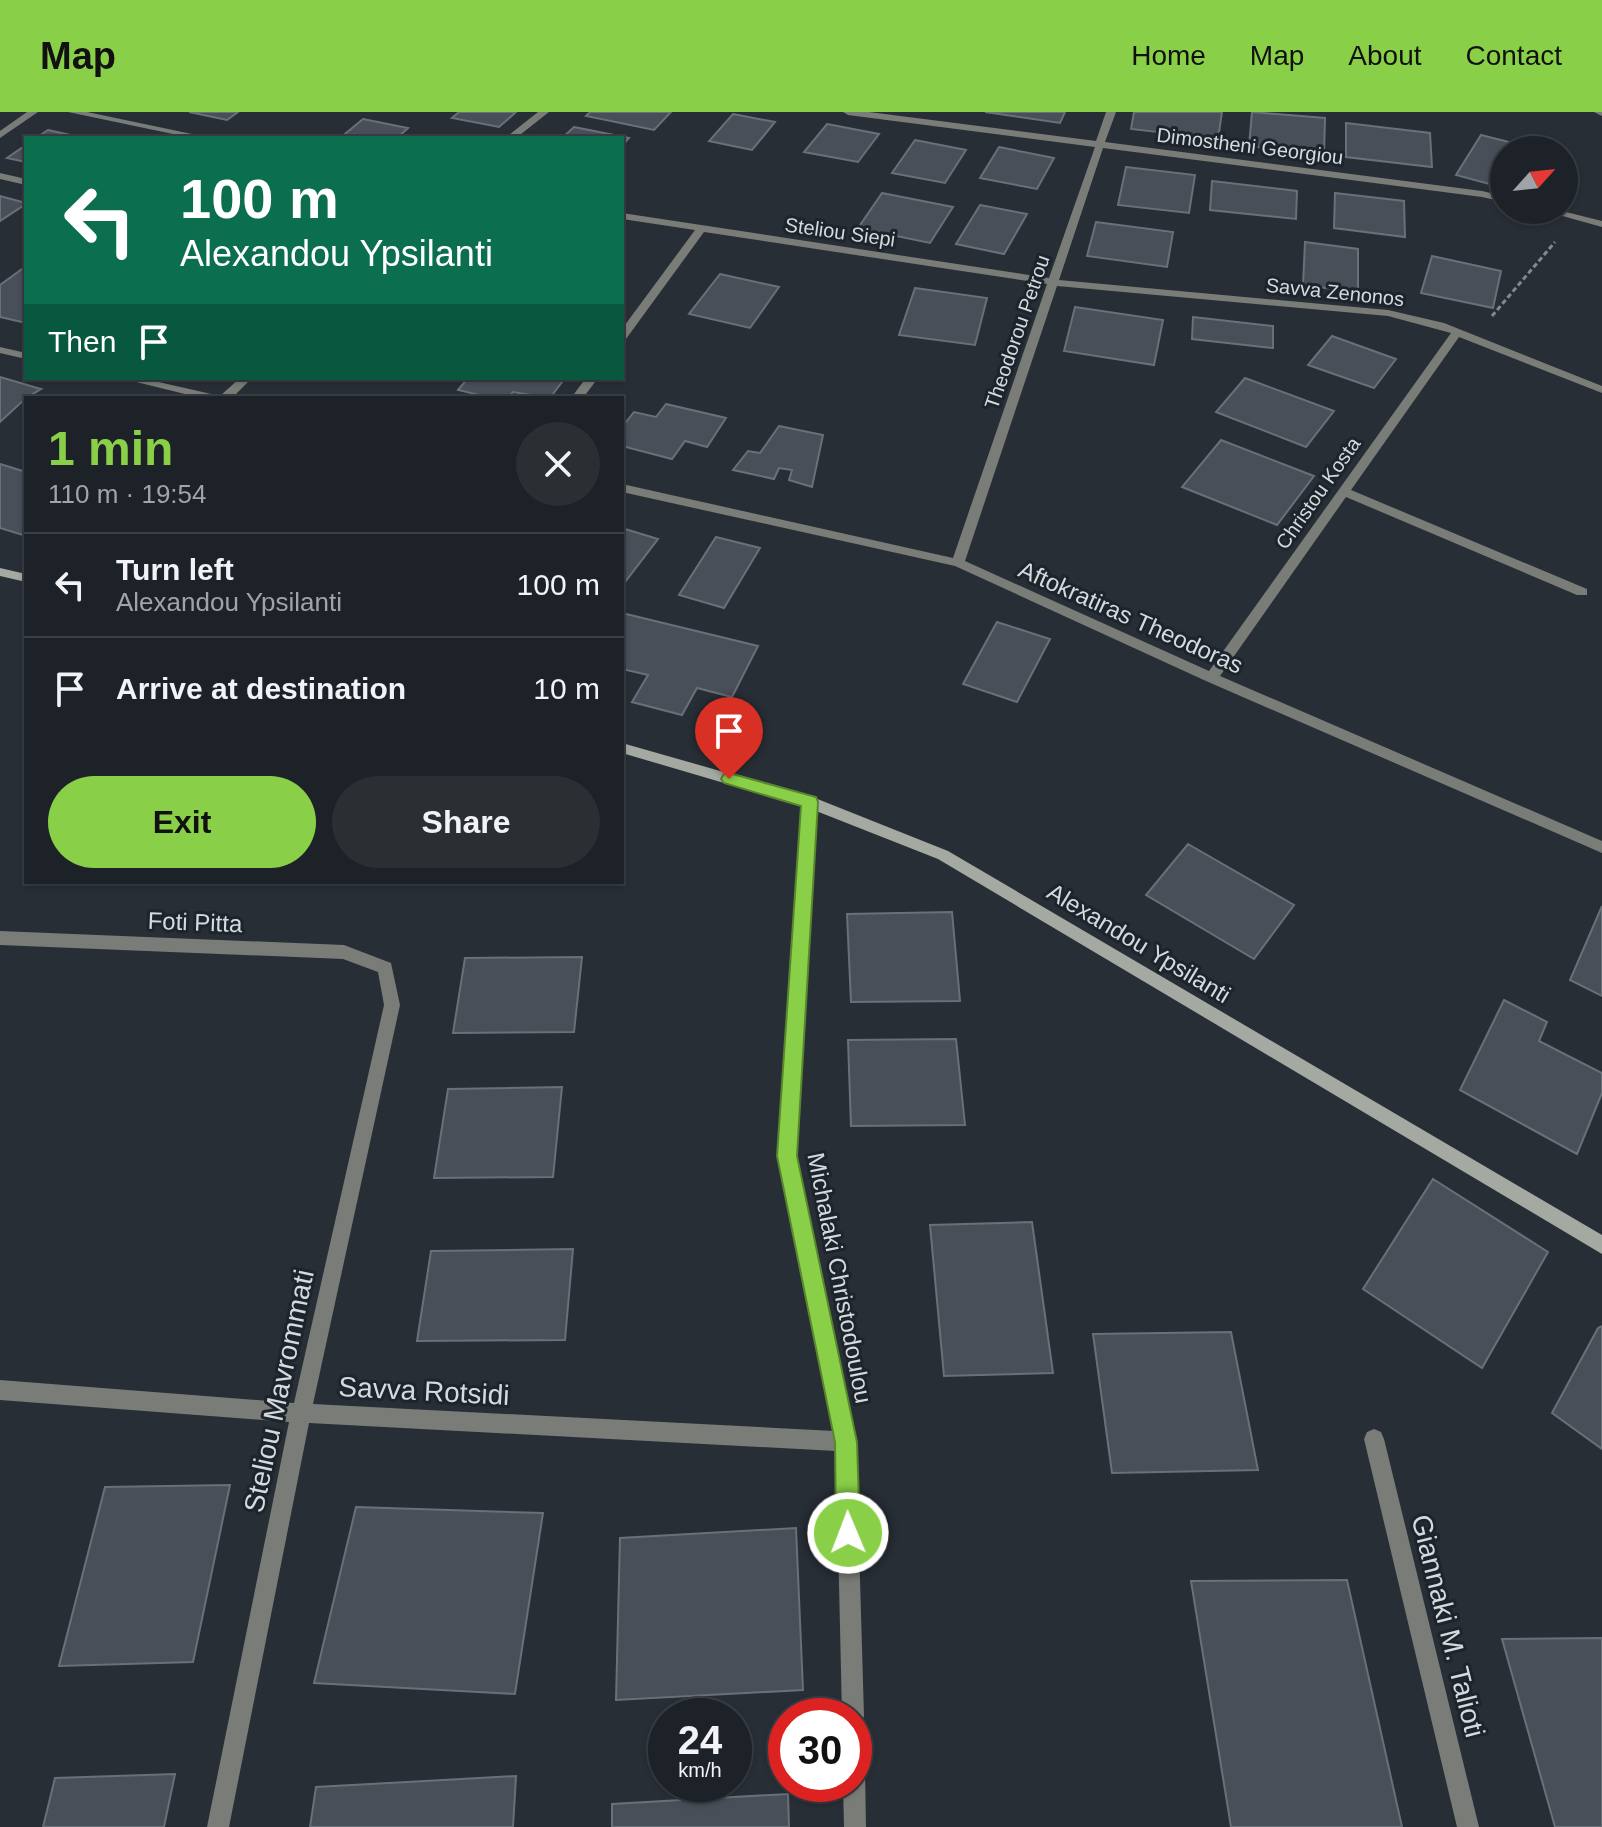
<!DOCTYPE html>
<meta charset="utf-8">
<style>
body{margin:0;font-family:Arial,sans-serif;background:#2a2f34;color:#f1f3f6;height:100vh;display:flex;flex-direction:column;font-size:30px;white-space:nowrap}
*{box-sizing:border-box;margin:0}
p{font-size:26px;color:#a0a4a8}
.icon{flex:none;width:44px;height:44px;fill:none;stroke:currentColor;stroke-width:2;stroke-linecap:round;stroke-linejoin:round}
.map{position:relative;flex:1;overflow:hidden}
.panel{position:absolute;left:24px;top:284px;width:600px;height:488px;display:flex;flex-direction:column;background:#1d2228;border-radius:0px;box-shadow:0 2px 6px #0004,0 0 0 2px #3b3f45}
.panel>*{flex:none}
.top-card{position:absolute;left:24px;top:24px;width:600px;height:244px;border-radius:0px;box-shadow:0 2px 6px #0004,0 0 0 2px #3b3f45;background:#0b6e4f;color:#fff;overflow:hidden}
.needle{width:52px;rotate:63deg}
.fabs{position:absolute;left:1490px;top:24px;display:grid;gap:16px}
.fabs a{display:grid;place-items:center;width:88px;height:88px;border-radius:50%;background:#1d2228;box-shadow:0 2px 6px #0004,0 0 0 2px #3b3f45;font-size:40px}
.speed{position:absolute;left:648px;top:1586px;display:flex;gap:16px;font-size:40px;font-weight:700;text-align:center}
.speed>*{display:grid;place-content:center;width:104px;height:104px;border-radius:50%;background:#1d2228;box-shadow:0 2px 6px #0004,0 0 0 2px #3b3f45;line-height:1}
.speed small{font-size:20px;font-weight:400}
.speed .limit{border:12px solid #d22;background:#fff;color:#111}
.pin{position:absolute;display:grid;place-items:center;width:68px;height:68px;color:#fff;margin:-82px -34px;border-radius:50% 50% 50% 0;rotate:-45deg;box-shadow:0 0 8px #0007}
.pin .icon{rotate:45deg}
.me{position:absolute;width:88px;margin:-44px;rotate:359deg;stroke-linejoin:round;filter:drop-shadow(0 0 6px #0008)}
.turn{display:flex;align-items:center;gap:28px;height:168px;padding:0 24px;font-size:36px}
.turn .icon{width:104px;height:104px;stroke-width:2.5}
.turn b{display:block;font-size:56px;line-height:68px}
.then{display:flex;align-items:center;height:76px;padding:0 24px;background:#0003;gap:16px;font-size:30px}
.round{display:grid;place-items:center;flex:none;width:84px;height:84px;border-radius:42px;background:#2a2f34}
.overview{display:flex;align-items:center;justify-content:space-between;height:136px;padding:0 24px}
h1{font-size:48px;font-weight:600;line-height:60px;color:#89cf48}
.button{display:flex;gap:16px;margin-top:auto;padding:16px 24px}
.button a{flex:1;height:92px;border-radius:48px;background:#89cf48;color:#111;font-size:32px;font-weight:600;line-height:92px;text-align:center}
.button a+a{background:#2a2f34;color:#f1f3f6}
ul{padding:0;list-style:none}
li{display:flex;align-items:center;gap:24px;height:104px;padding:0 24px;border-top:2px solid #3b3f45}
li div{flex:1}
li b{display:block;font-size:30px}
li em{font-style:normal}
header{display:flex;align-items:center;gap:48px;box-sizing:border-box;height:112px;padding:0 40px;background:#89cf48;color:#111}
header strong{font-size:38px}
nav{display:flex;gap:44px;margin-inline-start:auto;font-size:28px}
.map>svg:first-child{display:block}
.building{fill:#484f58;stroke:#68707a;stroke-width:2}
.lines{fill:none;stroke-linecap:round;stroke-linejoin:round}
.path{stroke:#83898f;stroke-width:3;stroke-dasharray:5 3;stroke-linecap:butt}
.street{fill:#797c77;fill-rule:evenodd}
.secondary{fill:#a4a9a1;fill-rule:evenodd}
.route{fill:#89cf48;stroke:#59872f;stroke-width:2}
.labels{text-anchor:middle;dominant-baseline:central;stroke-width:6;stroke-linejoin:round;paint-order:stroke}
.far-street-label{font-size:20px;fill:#d5dadf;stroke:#1d242c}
.street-label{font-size:24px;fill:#d5dadf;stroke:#1d242c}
.near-street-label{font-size:28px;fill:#d5dadf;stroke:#1d242c}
</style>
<header>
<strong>Map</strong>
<nav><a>Home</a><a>Map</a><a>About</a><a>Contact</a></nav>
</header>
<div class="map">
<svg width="1602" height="1715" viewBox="0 0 1602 1715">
<rect width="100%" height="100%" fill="#272e36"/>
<path class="building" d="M 189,0 L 238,0 L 227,8 Z
M 459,0 L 516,0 L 499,15 L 452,6 Z
M 590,0 L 671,0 L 654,18 L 586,4 Z
M 985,0 L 1065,0 L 1060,11 Z
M 1134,0 L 1222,0 L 1218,27 L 1131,17 Z
M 1252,0 L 1325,6 L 1324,42 L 1249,34 Z
M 733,2 L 775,10 L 752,38 L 709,29 Z
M 363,7 L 408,16 L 397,26 L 340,26 Z
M 1346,11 L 1430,21 L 1432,55 L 1346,45 Z
M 827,12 L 879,22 L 858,50 L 804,40 Z
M 574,15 L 629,26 L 622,34 L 622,26 L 562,26 Z
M 48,18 L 84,26 L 36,26 Z
M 1481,23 L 1541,38 L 1504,38 L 1504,76 L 1456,63 Z
M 915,28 L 966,38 L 945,71 L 892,61 Z
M 26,33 L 26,50 L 7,46 Z
M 999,35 L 1054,46 L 1037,77 L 980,66 Z
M 1126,55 L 1195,63 L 1189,101 L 1118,93 Z
M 1212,69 L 1297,79 L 1296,107 L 1210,98 Z
M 882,81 L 953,95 L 930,131 L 858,116 Z
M 1335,81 L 1404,89 L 1405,125 L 1334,116 Z
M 0,84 L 26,91 L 26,92 L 0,109 Z
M 980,93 L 1027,102 L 1004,142 L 956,132 Z
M 1096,110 L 1173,120 L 1167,155 L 1087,144 Z
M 1305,130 L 1358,137 L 1358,180 L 1303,173 Z
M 1432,144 L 1501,159 L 1493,196 L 1421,181 Z
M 22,157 L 26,158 L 26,211 L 0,205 L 0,173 Z
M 720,162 L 779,175 L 750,216 L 689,202 Z
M 915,176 L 987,186 L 975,233 L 899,223 Z
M 1075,195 L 1163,208 L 1154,253 L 1064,239 Z
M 1193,205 L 1273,214 L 1273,236 L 1192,227 Z
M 1332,224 L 1396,247 L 1374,276 L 1308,253 Z
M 0,265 L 41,277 L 26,286 L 0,310 Z
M 468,266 L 565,266 L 550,286 L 513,280 L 508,286 L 492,286 L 458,278 Z
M 1245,266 L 1334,299 L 1306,335 L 1216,300 Z
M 666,292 L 726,306 L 707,335 L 685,329 L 672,347 L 622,334 L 622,315 L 634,300 L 656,305 Z
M 779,314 L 823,323 L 812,375 L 789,368 L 792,358 L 779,356 L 774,367 L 733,358 L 748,339 L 760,341 Z
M 1221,328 L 1314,364 L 1277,413 L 1182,375 Z
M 0,352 L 26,360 L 26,424 L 0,416 Z
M 622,416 L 658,427 L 622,474 Z
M 716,425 L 760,436 L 724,496 L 679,483 Z
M 622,501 L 758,534 L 732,585 L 697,576 L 682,603 L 632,590 L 648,563 L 622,557 Z
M 997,510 L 1050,527 L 1017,590 L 963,572 Z
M 1188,732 L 1294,793 L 1254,847 L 1146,783 Z
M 1602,794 L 1602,884 L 1570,868 Z
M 952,800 L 960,889 L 851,890 L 847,802 Z
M 582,845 L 574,920 L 453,921 L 465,846 Z
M 1504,888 L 1547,910 L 1539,929 L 1602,961 L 1602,981 L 1577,1042 L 1460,978 Z
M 956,927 L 965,1013 L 851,1014 L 848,928 Z
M 562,975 L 553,1065 L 434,1066 L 448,977 Z
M 1433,1067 L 1548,1140 L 1482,1256 L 1363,1177 Z
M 1032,1110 L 1053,1261 L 944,1264 L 930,1113 Z
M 573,1137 L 565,1228 L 417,1229 L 431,1139 Z
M 1602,1214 L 1602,1337 L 1552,1301 L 1598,1216 Z
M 1231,1220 L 1258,1358 L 1112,1361 L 1093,1222 Z
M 230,1373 L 193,1550 L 59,1554 L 105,1375 Z
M 356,1395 L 543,1401 L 515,1582 L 314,1571 Z
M 796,1416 L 803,1578 L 616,1588 L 620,1426 Z
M 1347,1468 L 1402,1715 L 1231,1715 L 1191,1469 Z
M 1602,1526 L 1602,1715 L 1555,1715 L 1502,1527 Z
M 175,1662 L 164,1715 L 43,1715 L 55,1666 Z
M 516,1664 L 513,1715 L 310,1715 L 316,1675 Z
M 788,1682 L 789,1715 L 612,1715 L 612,1692 Z"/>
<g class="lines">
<path class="path" d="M 1492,204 L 1555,130"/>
<path class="street" d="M 27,0 L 38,0 L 0,26 L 0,19 Z
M 68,0 L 87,0 L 211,26 L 192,26 Z
M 538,0 L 549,0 L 516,26 L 505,26 Z
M 843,0 L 869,0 L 1096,29 L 1106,0 L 1116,0 L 1105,30 L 1482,79 L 1504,84 L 1504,90 L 1482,85 L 1103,36 L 1059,168 L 1388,198 L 1444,211 L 1602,274 L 1602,281 L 1459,225 L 1351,378 L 1587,477 L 1587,483 L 1577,483 L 1346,385 L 1220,564 L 1602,729 L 1602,741 L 1206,569 L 955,454 L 622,380 L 622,372 L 953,446 L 1047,172 L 704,120 L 626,227 L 622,228 L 622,217 L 695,118 L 622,107 L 622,101 L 1049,166 L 1095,35 L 848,3 ZM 1057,174 L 1388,204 L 1451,221 L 1209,559 L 965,449 Z
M 1594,0 L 1602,0 L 1602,4 Z
M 0,61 L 26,67 L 26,73 L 0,67 Z
M 1541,98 L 1558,98 L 1602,109 L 1602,115 Z
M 0,235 L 26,241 L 26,247 L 0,241 Z
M 120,266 L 141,266 L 220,284 L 240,266 L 252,266 L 232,286 L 201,286 Z
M 586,266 L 598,266 L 583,286 L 571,286 Z
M 810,684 L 817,690 L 796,1044 L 856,1330 L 864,1604 L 861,1612 L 854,1615 L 854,1604 L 842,1604 L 836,1339 L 309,1311 L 229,1715 L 207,1715 L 289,1310 L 0,1288 L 0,1268 L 294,1291 L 384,893 L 378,860 L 343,847 L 0,833 L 0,819 L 344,833 L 391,851 L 400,893 L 313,1292 L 834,1319 L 778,1044 L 803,690 Z
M 1374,1317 L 1381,1320 L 1384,1327 L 1479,1715 L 1457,1715 L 1364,1327 L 1367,1320 Z
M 854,1647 L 862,1650 L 865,1658 L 866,1715 L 844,1715 L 843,1672 L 854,1672 Z"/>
<path class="secondary" d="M 0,456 L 26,462 L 26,470 L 0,464 Z
M 622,631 L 815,686 L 948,739 L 1602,1123 L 1602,1142 L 938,747 L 806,695 L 622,641 Z"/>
</g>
<path class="route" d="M 729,661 L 816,685 L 818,690 L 797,1044 L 857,1330 L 860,1421 L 856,1429 L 848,1433 L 840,1429 L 836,1421 L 835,1330 L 777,1044 L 801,694 L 724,671 L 721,667 L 724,662 Z"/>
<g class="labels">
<g class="far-street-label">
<text transform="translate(1250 34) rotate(7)">Dimostheni Georgiou</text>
<text transform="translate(840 120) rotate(8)">Steliou Siepi</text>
<text transform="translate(1335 180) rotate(6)">Savva Zenonos</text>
<text transform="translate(1017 220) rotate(-71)">Theodorou Petrou</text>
<text transform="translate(1318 381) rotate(-55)">Christou Kosta</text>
</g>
<g class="street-label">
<text transform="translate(1131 505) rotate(24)">Aftokratiras Theodoras</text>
<text transform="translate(195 810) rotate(2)">Foti Pitta</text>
<text transform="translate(1139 831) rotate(31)">Alexandou Ypsilanti</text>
<text transform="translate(840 1166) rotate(79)">Michalaki Christodoulou</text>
</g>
<g class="near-street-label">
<text transform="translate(279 1279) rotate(-78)">Steliou Mavrommati</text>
<text transform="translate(424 1279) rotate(3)">Savva Rotsidi</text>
<text transform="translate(1448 1514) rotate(76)">Giannaki M. Talioti</text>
</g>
</g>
</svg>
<div class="fabs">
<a><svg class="needle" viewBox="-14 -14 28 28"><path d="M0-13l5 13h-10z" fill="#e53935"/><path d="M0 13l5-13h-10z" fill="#a0a4a8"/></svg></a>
</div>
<div class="speed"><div>24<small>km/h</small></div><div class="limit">30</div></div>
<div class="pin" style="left:729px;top:667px;background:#d93025"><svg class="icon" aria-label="arrive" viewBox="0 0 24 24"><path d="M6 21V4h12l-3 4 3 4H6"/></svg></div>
<svg class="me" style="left:848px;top:1421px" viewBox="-20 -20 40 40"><circle r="17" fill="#89cf48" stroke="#fff" stroke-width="3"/><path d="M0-11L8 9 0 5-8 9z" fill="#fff"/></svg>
<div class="top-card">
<div class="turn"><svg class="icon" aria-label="left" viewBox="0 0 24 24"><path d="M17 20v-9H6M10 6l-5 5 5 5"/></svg><div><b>100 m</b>Alexandou Ypsilanti</div></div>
<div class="then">Then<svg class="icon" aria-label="arrive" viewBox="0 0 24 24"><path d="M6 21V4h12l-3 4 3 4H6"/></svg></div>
</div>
<section class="panel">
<div class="overview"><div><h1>1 min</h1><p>110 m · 19:54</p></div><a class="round"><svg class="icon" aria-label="close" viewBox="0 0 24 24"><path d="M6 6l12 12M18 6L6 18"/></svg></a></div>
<ul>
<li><svg class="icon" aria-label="left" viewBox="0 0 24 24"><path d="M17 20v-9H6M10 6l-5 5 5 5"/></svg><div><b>Turn left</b><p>Alexandou Ypsilanti</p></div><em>100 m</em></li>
<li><svg class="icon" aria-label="arrive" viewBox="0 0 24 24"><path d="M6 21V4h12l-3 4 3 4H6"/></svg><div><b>Arrive at destination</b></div><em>10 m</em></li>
</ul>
<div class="button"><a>Exit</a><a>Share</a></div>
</section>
</div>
